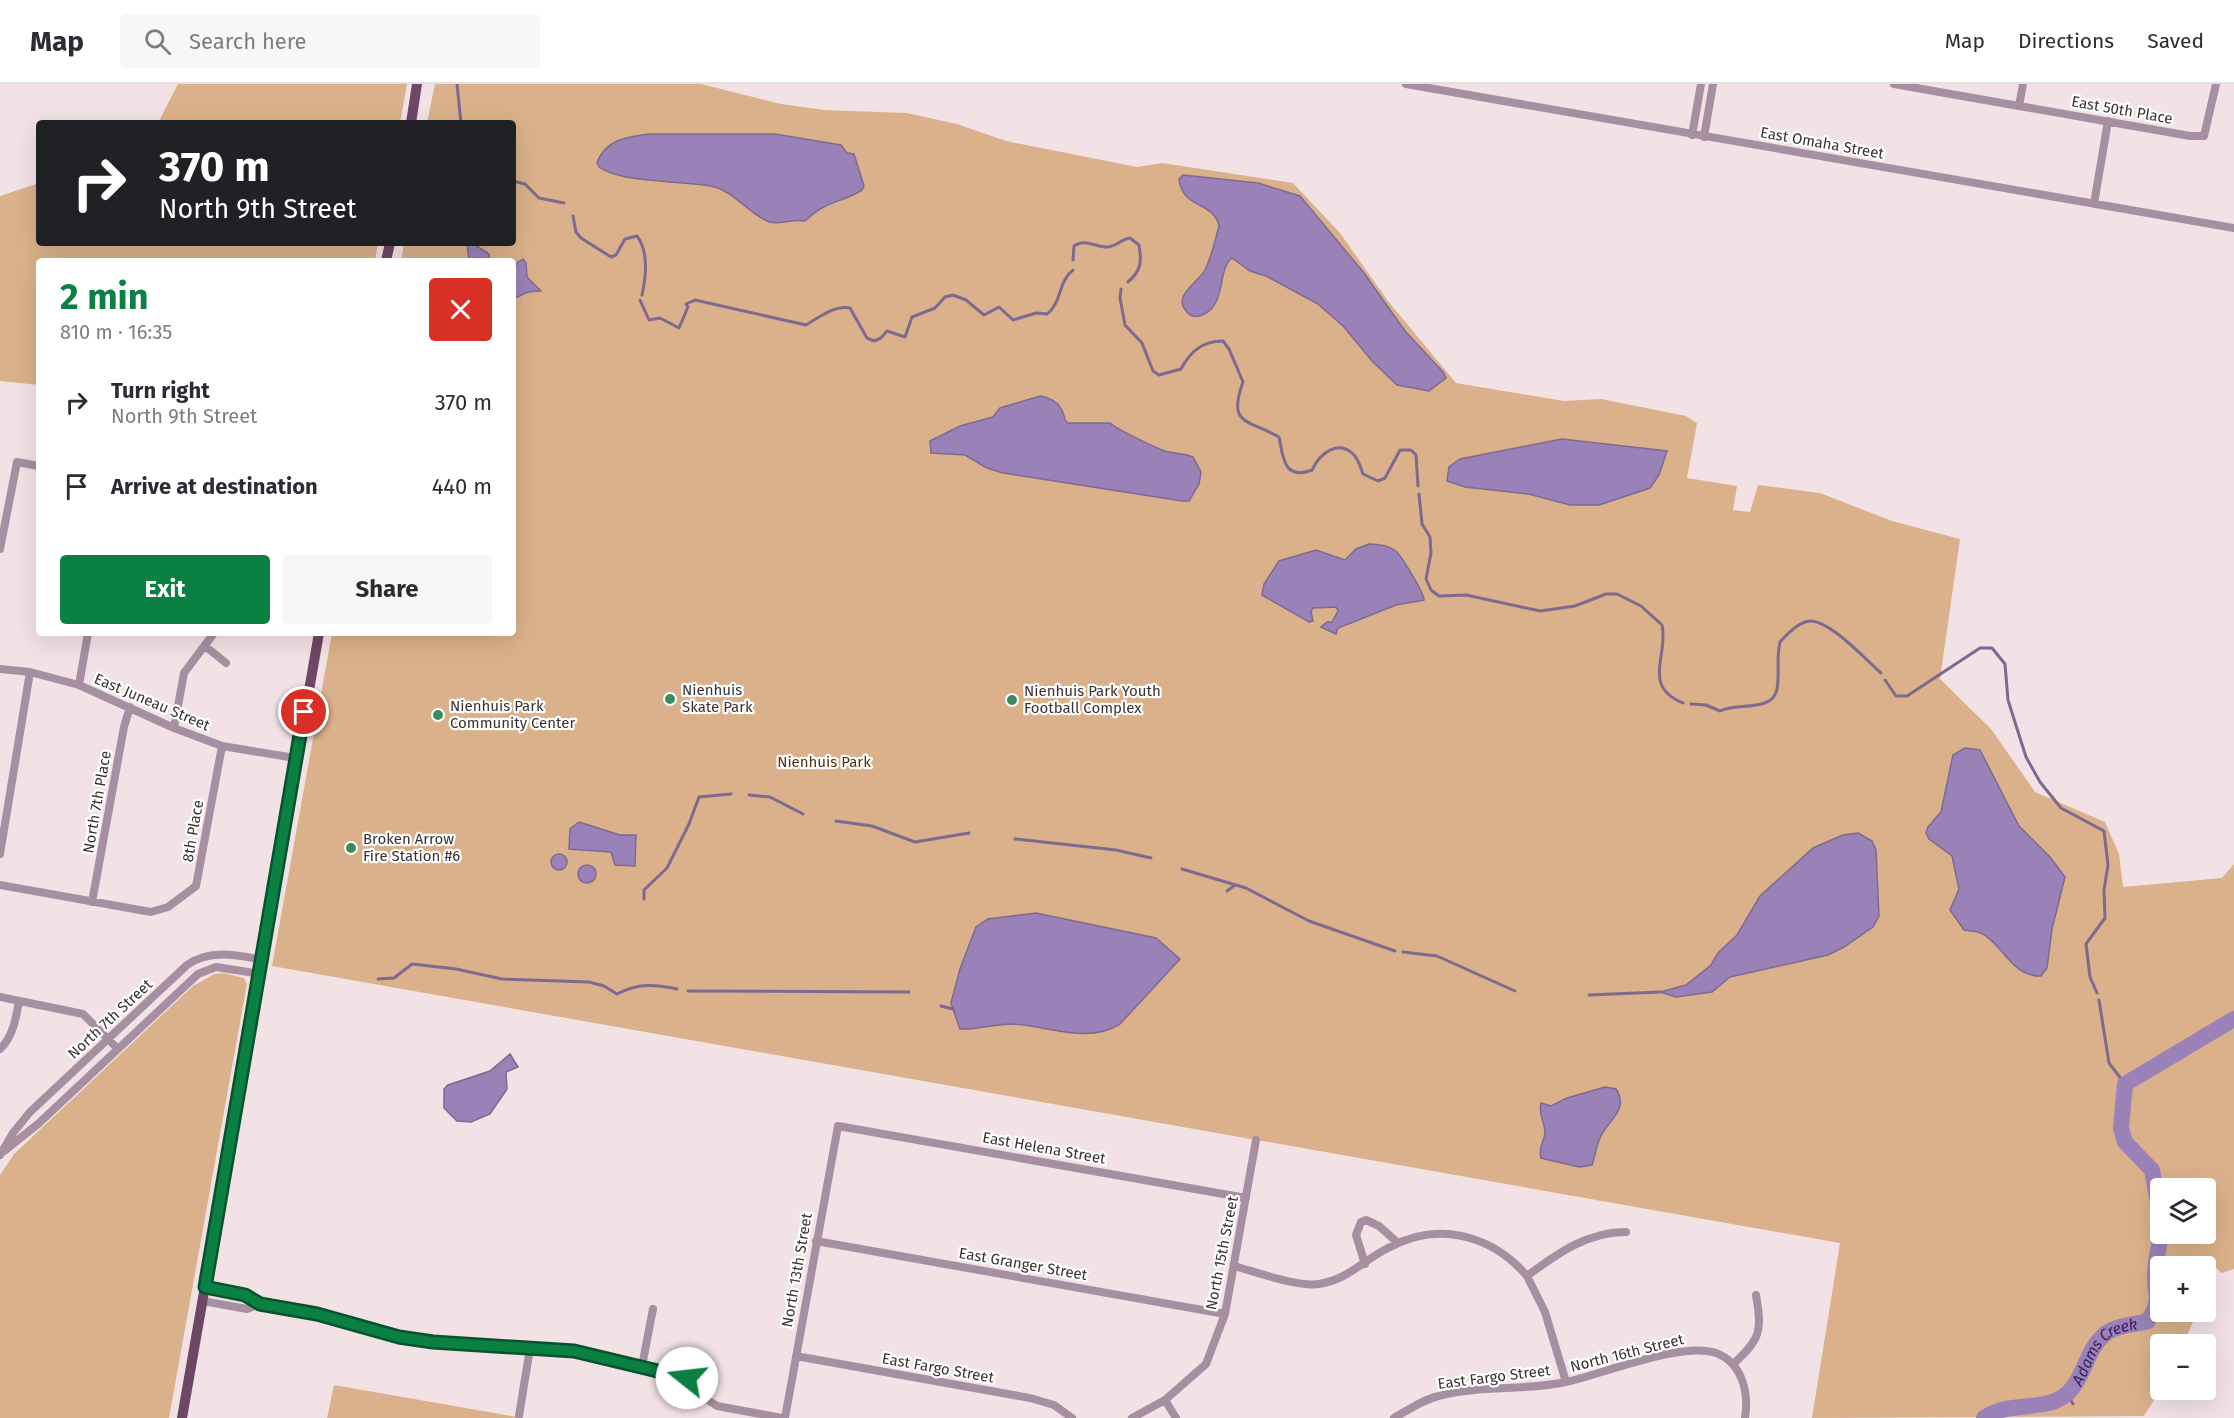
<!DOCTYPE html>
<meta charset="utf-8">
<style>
body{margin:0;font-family:"Fira Sans",sans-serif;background:#f7f7f7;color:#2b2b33;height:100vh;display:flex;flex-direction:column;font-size:22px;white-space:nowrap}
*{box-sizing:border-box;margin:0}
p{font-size:20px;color:#7c7c81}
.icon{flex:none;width:33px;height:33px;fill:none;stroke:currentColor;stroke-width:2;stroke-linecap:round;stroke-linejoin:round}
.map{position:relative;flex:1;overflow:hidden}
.details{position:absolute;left:36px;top:174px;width:480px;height:378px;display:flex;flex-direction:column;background:#fff;border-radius:6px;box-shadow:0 6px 24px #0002}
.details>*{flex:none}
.hud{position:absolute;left:36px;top:36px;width:480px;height:126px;border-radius:6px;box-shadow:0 6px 24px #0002;background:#202124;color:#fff;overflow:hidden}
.fabs{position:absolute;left:2150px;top:1094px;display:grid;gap:12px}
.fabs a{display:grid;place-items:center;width:66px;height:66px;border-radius:6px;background:#fff;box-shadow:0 6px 24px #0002;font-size:30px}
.pin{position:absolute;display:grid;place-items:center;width:51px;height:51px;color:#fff;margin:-26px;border:3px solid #fff;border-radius:50%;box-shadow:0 2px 6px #0007}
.me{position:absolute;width:66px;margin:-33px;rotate:286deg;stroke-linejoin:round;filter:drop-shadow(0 0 4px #0008)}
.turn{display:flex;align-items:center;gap:21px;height:126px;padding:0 24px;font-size:27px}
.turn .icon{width:78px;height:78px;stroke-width:2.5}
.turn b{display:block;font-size:42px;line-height:51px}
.round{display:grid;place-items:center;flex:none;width:63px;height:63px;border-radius:6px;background:#f7f7f7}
.head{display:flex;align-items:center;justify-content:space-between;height:102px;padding:0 24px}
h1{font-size:36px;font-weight:700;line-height:45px;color:#0b8043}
.primary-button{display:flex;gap:12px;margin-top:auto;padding:12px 24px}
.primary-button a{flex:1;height:69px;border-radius:6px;background:#0b8043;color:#fff;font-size:24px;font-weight:700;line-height:69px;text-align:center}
.primary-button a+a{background:#f7f7f7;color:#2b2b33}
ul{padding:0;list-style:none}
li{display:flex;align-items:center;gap:18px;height:84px;padding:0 24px}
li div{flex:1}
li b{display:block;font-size:22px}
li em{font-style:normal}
header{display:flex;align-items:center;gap:36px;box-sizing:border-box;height:84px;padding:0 30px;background:#fff;border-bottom:2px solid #e1e1e2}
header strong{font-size:28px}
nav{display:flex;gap:33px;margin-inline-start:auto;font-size:21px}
.search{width:420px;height:54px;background:#f7f7f7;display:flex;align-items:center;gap:15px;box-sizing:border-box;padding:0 21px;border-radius:6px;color:#7c7c81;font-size:22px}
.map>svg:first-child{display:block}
.green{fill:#dab18a;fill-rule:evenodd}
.water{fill:#9a82b8;stroke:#7d6a90;stroke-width:1.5}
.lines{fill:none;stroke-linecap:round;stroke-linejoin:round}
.stream{stroke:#7d6a90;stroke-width:3}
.river{stroke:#9a82b8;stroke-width:16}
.minor{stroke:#a68fa0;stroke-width:8}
.major{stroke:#6e4766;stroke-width:10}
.route-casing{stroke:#07532c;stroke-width:15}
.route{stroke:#0b8043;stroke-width:10}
.poi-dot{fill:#3a8c5e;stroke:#fff;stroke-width:2}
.labels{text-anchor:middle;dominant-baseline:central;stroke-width:4.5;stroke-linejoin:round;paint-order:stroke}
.street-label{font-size:15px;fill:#393233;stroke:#fff}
.poi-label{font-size:15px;fill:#393233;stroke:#fff;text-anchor:start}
.park-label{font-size:15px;fill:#53330f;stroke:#fff}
.water-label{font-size:16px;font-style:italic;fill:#3e1c5e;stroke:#fff}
</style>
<header>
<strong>Map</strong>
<div class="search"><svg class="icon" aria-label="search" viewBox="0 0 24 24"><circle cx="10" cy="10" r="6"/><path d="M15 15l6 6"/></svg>Search here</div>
<nav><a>Map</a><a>Directions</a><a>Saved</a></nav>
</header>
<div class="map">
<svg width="2234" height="1334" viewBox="0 0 2234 1334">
<rect width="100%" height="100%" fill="#f3e2e5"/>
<path class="green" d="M 178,0 L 407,0 L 400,39 L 158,39 Z
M 435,0 L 701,0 L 781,20 L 824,26 L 907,29 L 957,40 L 1006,57 L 1137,83 L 1162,79 L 1293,99 L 1340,149 L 1388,217 L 1456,299 L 1564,317 L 1601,315 L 1686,332 L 1697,339 L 1687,394 L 1737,402 L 1733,426 L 1750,428 L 1758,401 L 1820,409 L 1892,437 L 1960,455 L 1940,595 L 1991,645 L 2035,708 L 2105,738 L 2119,770 L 2123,803 L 2222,794 L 2234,780 L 2234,1185 L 2221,1189 L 2214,1181 L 2216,1186 L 2205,1211 L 2205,1182 L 2160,1182 L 2160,1227 L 2198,1227 L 2183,1260 L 2160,1260 L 2161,1305 L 2144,1332 L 1812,1334 L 1840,1159 L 272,882 L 332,549 L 513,549 L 513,177 L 401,177 L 404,159 L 513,159 L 513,39 L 427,39 ZM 2160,1104 L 2205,1104 L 2205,1149 L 2160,1149 Z
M 39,99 L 39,159 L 378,159 L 375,177 L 39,177 L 39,301 L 0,297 L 0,112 Z
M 223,889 L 244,894 L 247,900 L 169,1334 L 0,1334 L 0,1091 L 14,1070 L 193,902 L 214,890 Z
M 334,1301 L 523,1334 L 327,1334 Z"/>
<path class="water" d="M 649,50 L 775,50 L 841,61 L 847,69 L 854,70 L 864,102 L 862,106 C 840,120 828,115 805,137 C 792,134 777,143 765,136 C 745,126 733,106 710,102 C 681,96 623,100 599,83 L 597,78 C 607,55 626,53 649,50 Z
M 1183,91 L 1258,99 L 1300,112 L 1364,189 L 1405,247 L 1443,288 L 1446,294 L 1429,307 L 1397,301 L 1372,277 L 1344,243 L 1318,220 L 1266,192 L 1250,187 L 1232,174 C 1216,186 1228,224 1199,232 C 1195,233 1190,232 1187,228 C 1171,212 1199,198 1205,186 C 1212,172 1215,157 1219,142 C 1214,117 1182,125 1179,95 Z
M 467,159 L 472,159 L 489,170 L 489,177 L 469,177 Z
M 523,175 L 526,179 L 527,193 L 541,207 L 528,208 L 513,215 L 513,191 L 517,179 Z
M 1040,312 C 1055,315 1062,321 1065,336 L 1068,339 L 1110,339 C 1116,345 1156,364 1165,367 C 1175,370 1184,369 1193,373 L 1201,388 L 1199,400 L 1189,417 L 1182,417 L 1003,389 L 987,384 L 965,371 L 931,369 L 930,357 L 960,342 L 993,333 L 1000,324 Z
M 1562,355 L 1667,367 L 1659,391 L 1650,404 L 1599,421 L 1570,421 L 1529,410 L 1465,403 L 1447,397 L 1449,383 L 1460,375 Z
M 1369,460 C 1378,460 1389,462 1396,467 C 1402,473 1424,509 1424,516 L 1396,521 L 1338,544 L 1336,550 L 1321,543 L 1327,538 L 1332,538 L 1338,527 L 1336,523 L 1313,524 L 1311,528 L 1313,537 L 1309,538 L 1262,511 L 1264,500 L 1279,477 L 1316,466 L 1345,476 L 1356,465 Z
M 1965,664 L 1980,666 L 2019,742 L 2050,773 L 2065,793 L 2052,845 L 2047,884 L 2041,892 C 2012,893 2002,860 1983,850 C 1978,847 1970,847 1964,846 L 1950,826 L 1959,805 L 1952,772 L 1929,755 L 1926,749 L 1928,743 L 1941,728 L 1953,671 Z
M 579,738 L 620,751 L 636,751 L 635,782 L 615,781 L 611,768 L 569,765 L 570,745 Z
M 1858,749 L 1872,757 L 1876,766 L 1879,832 L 1873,843 L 1844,863 L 1828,871 L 1730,893 L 1712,908 L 1676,913 L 1660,908 L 1686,901 L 1711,881 L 1718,869 L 1737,851 L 1760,812 L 1813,764 L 1843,751 Z
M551 778a8 8 0 1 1 16 0a8 8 0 1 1-16 0Z
M578 790a9 9 0 1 1 18 0a9 9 0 1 1-18 0Z
M 1036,829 L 1156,854 L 1180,875 L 1120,940 C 1087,961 1047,941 1011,940 C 994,940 977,946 960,945 L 951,919 L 960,885 L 976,843 L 988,835 Z
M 510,970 L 518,983 L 506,988 L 507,1005 L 490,1030 L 471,1038 L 457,1037 L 444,1024 L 444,1005 L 448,1001 L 490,987 Z
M 1605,1003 L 1616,1005 C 1630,1026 1607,1036 1600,1054 C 1596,1063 1595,1072 1592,1081 L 1579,1083 L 1541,1074 C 1538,1064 1544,1058 1545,1049 C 1545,1037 1538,1031 1541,1019 L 1551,1022 L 1567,1014 Z"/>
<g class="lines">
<path class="stream" d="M 457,0 L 461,39
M 513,97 L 525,100 L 539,114 L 564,119
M 573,132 L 576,148 L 581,154 L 611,173 L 616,171 L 625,155 L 637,152 C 649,168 646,193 642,211
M 1073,176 L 1074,162 C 1085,154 1095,163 1107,163 C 1115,163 1122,155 1130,154 L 1139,161 C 1142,178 1141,187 1128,198
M 1121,205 L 1120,214 L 1125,241 L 1142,259 L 1153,287 L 1159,291 L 1181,285 C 1190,268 1202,257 1223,257 L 1229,265 L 1243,298 C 1227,342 1248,335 1279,353 C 1283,372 1283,397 1312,386 C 1320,369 1339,354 1355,372 C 1359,377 1361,385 1363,390 L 1378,397 L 1385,394 L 1400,366 L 1411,366 L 1416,371 L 1418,402
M 640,216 L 649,236 L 660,234 L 679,244 L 688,223 L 686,220 L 695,216 L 806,241 C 819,233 835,221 850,224 L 867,254 L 874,257 L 881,254 L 887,247 L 905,253 L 912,233 L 935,224 L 945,213 L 953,211 L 966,216 L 984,231 L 999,223 L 1013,236 L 1036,229 L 1047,230 C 1062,219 1058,197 1073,186
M 1419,410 L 1422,440 L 1430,453 L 1431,469 L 1426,495 L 1431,506 L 1439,512 L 1466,511 L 1540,527 L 1575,522 L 1606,510 L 1617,510 L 1641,522 L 1662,541 C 1669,571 1641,602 1683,619
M 1885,596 L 1896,612 L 1907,612 L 1980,564 L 1992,564 L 2005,580 L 2008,616 L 2026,673 L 2040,698 L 2061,724 L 2104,747 L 2108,781 L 2104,806 L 2105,834 L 2086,860 L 2090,893 L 2097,909
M 1691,620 L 1706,621 L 1720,627 C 1735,618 1773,629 1777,605 C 1780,588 1776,574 1780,558 C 1787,550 1798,538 1810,537 C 1831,537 1866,576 1881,589
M 749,711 L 770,713 L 803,730
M 836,737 L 872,742 L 915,758 L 969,749
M 1015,755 L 1116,766 L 1151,774
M 1182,785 L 1246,804 L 1309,837 L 1395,867
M 1227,807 L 1235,801
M 644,815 L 644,806 L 667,784 L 689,740 L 699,713 L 731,710
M 1403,868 L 1437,872 L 1515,907
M 378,895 L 394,894 L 412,880 L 456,885 L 502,895 L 589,898 L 604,902 L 617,910 C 638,899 655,900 677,905
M 688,907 L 909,908
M 1589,911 L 1660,908
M 2099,916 L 2109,979 L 2125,1000
M 941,922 L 953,925
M 2067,1310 L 2073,1320"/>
<g class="river">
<path d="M 2160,1130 L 2152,1086 L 2125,1058 L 2121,1044 L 2125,1000 L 2234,935"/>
<path id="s1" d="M 1984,1334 C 2012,1316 2042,1328 2064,1312 C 2084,1298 2085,1267 2104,1251 C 2115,1241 2134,1241 2148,1237 C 2162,1214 2155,1215 2155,1192 C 2155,1178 2159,1163 2161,1149"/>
</g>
<path class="minor" d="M 1406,0 L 2234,144
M 1894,0 L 2190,52 L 2204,52 L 2216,0
M 2019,22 L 2023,0
M 1692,51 L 1701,0
M 1704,53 L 1713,0
M 2094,120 L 2108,37
M 0,465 L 17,378 L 39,382
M 205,562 L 226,579
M 0,585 L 30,588 L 79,601 L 174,644 L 222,662 L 295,674
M 79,601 L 88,549
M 174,644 L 184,589 L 214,549
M 0,770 L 30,588
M 0,801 L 151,828 L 168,823 L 196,802 L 222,662
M 92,818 L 124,643 L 130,623
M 0,913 L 83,930 L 118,965
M 0,965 C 13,953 16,934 19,917
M 4,1067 L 38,1040 L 198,890 L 216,883 L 261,890
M 0,1071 L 13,1049 L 30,1028 L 187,881 C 210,865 237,871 263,876
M 816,1157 L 1225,1230
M 1365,1180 L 1356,1151 L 1361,1138 L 1366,1136 L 1379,1142 L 1398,1159
M 1234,1182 C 1256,1188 1297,1203 1319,1200 C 1347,1196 1364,1176 1388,1164 C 1437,1137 1491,1150 1527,1192 C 1558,1169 1587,1148 1626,1148
M 1527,1192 L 1545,1228 L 1566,1298
M 205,1203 L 245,1211 L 260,1220 L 317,1230 L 407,1254 L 558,1265 L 603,1272 L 686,1294 L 708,1316 L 717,1322 L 782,1334
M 203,1217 L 247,1225 L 260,1220
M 796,1272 L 1030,1314 L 1054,1321 L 1072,1334
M 1733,1280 C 1761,1255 1762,1247 1756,1211
M 642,1282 L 653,1225
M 1165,1316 L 1176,1334
M 519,1332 L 530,1264
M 785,1334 L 838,1042 L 1246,1114
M 1132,1334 L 1165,1316 L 1206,1280 L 1225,1230 L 1256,1056
M 1394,1334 C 1408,1326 1424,1315 1439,1312 C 1480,1301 1524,1307 1566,1298 C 1603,1290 1682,1257 1716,1269 C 1743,1279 1749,1310 1745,1334"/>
<path class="major" d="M 411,39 L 417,0
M 386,177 L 390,159
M 182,1334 L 319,549"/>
</g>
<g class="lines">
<g class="route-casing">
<path id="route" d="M 304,628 L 205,1203 L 245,1211 L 260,1220 L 317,1230 L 399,1253 L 433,1258 L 574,1267 L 687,1294"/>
</g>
<use href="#route" class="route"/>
</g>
<g class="poi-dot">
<circle cx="670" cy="615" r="6"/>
<circle cx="1012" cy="616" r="6"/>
<circle cx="438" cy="631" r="6"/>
<circle cx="351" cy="764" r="6"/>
</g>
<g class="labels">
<g class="street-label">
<text transform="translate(2122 26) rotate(10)">East 50th Place</text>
<text transform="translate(1822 59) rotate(10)">East Omaha Street</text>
<text transform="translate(152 618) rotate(23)">East Juneau Street</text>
<text transform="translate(97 718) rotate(-80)">North 7th Place</text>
<text transform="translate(193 747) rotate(-80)">8th Place</text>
<text transform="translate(110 935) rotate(-43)">North 7th Street</text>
<text transform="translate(1044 1064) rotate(10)">East Helena Street</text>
<text transform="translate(1222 1169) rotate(-79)">North 15th Street</text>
<text transform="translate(1023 1180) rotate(10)">East Granger Street</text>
<text transform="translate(797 1186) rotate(-80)">North 13th Street</text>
<text transform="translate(1627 1269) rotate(-14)">North 16th Street</text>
<text transform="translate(938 1284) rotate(10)">East Fargo Street</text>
<text transform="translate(1494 1293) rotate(-7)">East Fargo Street</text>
</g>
<g class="poi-label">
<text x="682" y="606">Nienhuis<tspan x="682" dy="17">Skate Park</tspan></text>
<text x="1024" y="607">Nienhuis Park Youth<tspan x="1024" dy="17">Football Complex</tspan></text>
<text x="450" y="622">Nienhuis Park<tspan x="450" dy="17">Community Center</tspan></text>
<text x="363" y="755">Broken Arrow<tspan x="363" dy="17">Fire Station #6</tspan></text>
</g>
<g class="park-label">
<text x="824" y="678">Nienhuis Park</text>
</g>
<g class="water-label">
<text stroke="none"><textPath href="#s1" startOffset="147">Adams Creek</textPath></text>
</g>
</g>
</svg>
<div class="fabs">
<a><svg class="icon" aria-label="layers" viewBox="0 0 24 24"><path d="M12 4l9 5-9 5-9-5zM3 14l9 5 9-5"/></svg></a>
<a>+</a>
<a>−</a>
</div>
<div class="pin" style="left:304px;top:628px;background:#d93025"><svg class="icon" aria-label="arrive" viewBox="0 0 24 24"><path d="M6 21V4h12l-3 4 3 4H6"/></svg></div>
<svg class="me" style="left:687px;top:1294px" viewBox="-20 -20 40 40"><circle r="19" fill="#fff"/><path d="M0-13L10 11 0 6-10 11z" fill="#0b8043"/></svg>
<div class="hud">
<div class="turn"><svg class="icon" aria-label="right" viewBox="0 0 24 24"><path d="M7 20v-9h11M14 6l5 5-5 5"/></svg><div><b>370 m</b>North 9th Street</div></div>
</div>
<section class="details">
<div class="head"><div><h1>2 min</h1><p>810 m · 16:35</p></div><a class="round" style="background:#d93025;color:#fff"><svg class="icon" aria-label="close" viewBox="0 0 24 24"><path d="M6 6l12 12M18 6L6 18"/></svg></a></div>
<ul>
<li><svg class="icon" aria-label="right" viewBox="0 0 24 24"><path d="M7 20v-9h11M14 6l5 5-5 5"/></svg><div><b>Turn right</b><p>North 9th Street</p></div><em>370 m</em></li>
<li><svg class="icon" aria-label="arrive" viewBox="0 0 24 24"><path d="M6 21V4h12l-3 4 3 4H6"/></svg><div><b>Arrive at destination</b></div><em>440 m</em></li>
</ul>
<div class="primary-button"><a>Exit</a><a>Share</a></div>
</section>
</div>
